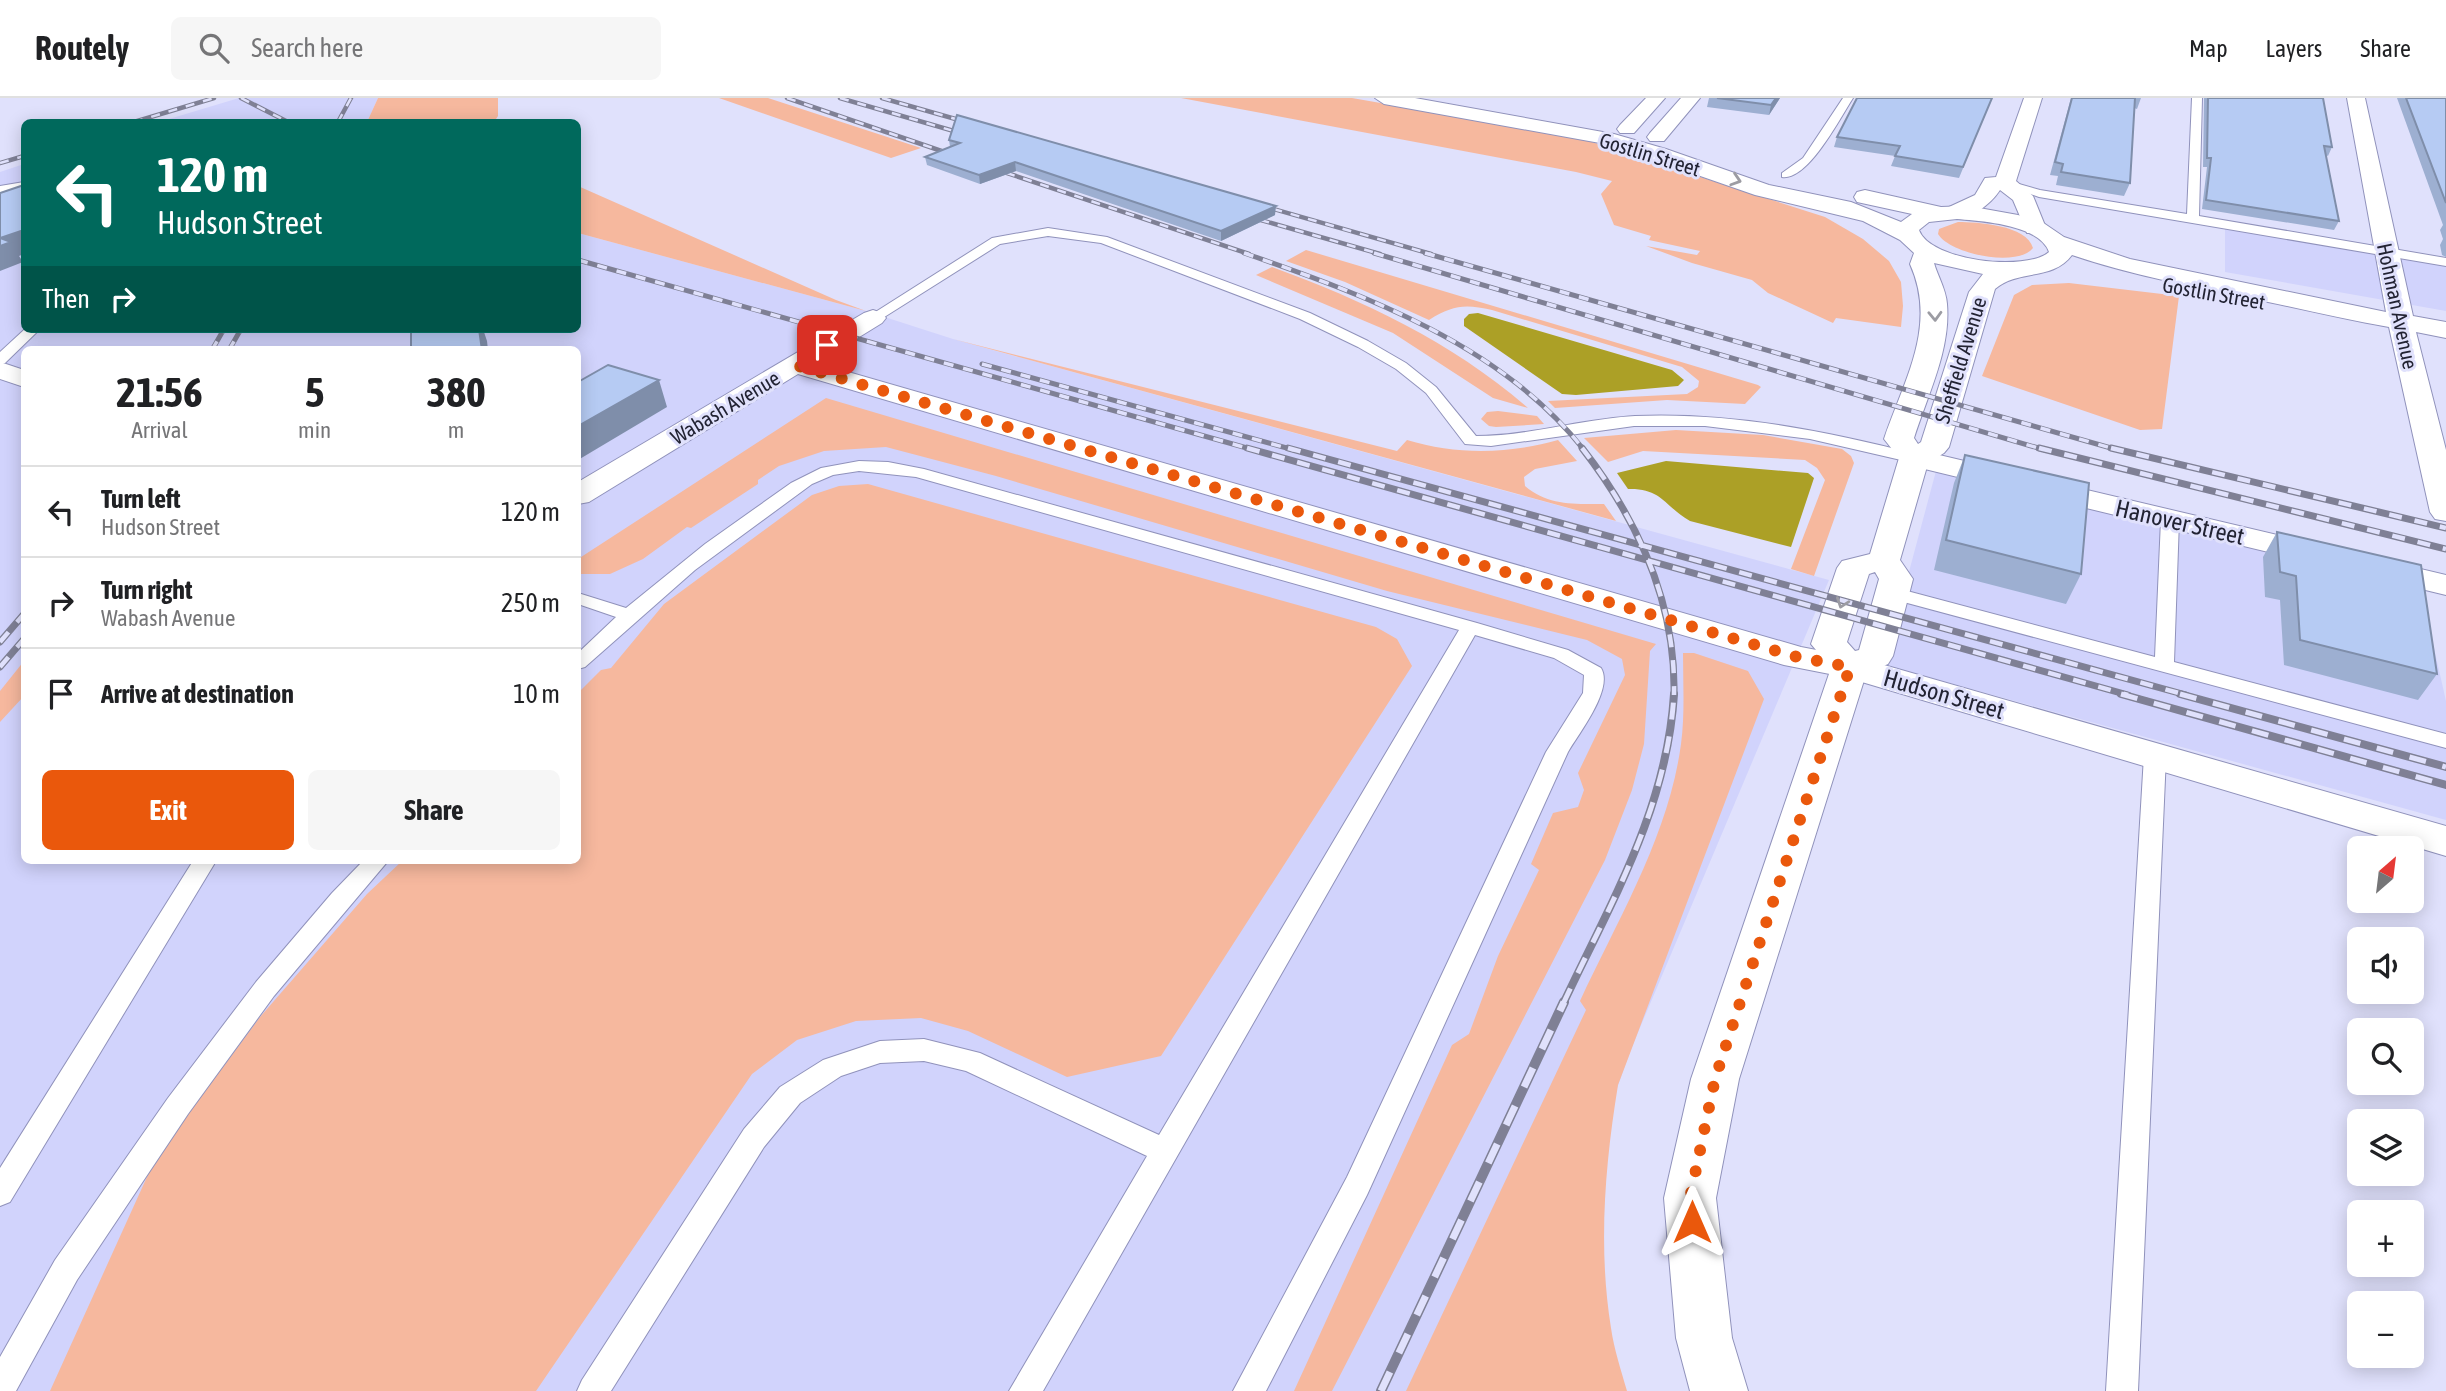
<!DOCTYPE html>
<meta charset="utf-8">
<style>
body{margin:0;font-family:"Asap Condensed",sans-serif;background:#f6f6f6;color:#202124;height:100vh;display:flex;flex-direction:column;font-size:26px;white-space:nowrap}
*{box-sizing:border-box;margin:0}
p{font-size:23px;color:#757577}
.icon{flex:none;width:38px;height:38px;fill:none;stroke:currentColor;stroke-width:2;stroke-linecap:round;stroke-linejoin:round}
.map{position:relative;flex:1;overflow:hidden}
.side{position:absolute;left:21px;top:248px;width:560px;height:518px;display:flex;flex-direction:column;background:#fff;border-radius:10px;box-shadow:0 4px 18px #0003}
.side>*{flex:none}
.banner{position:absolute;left:21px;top:21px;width:560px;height:214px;border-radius:10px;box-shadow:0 4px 18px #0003;background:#00695c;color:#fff;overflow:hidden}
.needle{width:46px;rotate:28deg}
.fabs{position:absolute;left:2347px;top:738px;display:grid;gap:14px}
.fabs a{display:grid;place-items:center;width:77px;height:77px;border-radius:10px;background:#fff;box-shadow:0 4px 18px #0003;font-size:35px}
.pin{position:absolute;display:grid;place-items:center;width:60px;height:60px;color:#fff;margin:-30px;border-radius:14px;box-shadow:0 4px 10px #0006}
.me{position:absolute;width:77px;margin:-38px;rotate:0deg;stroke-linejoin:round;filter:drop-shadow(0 0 5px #0008)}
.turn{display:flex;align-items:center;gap:24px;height:147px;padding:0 21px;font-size:32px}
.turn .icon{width:91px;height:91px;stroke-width:2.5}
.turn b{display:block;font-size:49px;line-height:60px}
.then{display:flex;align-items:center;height:66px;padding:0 21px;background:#0003;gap:14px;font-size:26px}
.eta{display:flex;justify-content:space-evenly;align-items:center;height:119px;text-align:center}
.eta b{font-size:42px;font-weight:700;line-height:49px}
.primary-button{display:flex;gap:14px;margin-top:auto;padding:14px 21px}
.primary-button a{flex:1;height:80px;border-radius:10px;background:#ea580c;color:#fff;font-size:28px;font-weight:700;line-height:80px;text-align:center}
.primary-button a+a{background:#f6f6f6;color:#202124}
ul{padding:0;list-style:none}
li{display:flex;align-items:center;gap:21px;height:91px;padding:0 21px;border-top:2px solid #e0e0e0}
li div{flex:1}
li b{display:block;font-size:26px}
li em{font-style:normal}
header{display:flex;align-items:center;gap:42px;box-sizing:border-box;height:98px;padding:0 35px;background:#fff;border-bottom:2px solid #e0e0e0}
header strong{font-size:33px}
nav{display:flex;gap:38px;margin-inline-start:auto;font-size:24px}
.search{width:490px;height:63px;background:#f6f6f6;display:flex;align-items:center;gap:18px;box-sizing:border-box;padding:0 24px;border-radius:10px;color:#757577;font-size:26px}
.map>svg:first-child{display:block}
.built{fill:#d1d3fc;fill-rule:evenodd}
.green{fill:#f6b89e}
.water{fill:#aca026}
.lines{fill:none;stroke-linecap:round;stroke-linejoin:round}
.service-casing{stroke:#9092bb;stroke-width:2}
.minor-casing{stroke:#9092bb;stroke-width:2}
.tertiary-casing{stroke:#9092bb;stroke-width:2}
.secondary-casing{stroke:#9092bb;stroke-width:2}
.service{fill:#fff;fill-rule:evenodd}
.minor{fill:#fff;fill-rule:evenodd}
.tertiary{fill:#fff;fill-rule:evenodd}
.secondary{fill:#fff;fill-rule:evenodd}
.rail-far4-casing{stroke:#7f8095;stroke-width:4.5}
.rail-far3-casing{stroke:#7f8095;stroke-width:5}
.rail-far2-casing{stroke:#7f8095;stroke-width:7}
.rail-far1-casing{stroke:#7f8095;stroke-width:8}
.rail-casing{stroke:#7f8095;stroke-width:10}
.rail-far4{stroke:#e0e1fc;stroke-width:2.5;stroke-dasharray:9;stroke-linecap:butt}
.rail-far3{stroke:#e0e1fc;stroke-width:3.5;stroke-dasharray:10;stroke-linecap:butt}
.rail-far2{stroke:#e0e1fc;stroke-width:4.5;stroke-dasharray:13;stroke-linecap:butt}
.rail-far1{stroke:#e0e1fc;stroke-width:5;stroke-dasharray:17;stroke-linecap:butt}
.rail{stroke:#e0e1fc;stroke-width:7;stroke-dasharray:21;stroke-linecap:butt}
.wall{fill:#9dafd1}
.shaded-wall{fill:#7f8eaa}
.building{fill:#b6cbf3;stroke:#7f8eaa;stroke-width:2}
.oneway{stroke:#9c9ca3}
.route{stroke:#ea580c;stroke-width:12;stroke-dasharray:0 21.6}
.labels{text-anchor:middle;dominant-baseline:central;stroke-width:6;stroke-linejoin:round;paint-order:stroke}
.far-street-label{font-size:21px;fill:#222333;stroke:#e0e1fc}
.street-label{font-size:24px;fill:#222333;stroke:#e0e1fc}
</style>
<header>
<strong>Routely</strong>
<div class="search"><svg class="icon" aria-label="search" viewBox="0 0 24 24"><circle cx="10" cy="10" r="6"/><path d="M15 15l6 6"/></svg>Search here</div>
<nav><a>Map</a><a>Layers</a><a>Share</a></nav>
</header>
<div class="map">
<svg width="2446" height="1293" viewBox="0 0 2446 1293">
<rect width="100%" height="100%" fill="#e0e1fc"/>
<path class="built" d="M 239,0 L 378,0 L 367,24 L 159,24 Z
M 24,66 L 24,231 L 578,231 L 578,135 L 866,213 L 953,241 L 1829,482 L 1631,951 L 1509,1293 L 0,1293 L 0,74 ZM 24,252 L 578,252 L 578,763 L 24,763 Z
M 2225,124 L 2446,160 L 2446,213 L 2225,174 Z
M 1936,373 L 2420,488 L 2446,603 L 2446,722 L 1884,567 Z"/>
<path class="green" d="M 378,0 L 498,0 L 498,18 L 494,24 L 367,24 Z
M 719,0 L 768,0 L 921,50 L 891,60 Z
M 1181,0 L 1352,0 L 1534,32 L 1592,44 L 1644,61 L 1825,119 L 1863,141 L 1889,163 L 1901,184 L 1903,208 L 1901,229 L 1836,220 L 1833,225 L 1768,195 L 1752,182 L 1692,165 L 1646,148 L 1697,157 L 1700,153 L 1649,142 L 1651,138 L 1614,127 L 1601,96 L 1612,83 L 1576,74 Z
M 578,88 L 836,202 L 866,213 L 578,135 Z
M 1958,124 C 1977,124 2027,127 2033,150 C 2017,170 1950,156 1938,136 L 1939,131 Z
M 1306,152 L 1758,287 L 1761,289 L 1745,306 L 1667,302 L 1555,310 L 1548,303 L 1687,296 L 1698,289 L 1699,283 L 1682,269 L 1492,212 C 1465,206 1453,207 1429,222 L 1345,184 L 1286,163 Z
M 1272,169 C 1365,203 1452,244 1528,310 L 1493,300 L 1393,235 L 1256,177 Z
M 2069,185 L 2179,198 L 2162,331 L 2140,332 L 1982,278 L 2014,197 L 2032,187 Z
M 953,241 L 1397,353 L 1407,342 C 1456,357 1509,356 1558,342 L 1577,363 L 1535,371 L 1524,379 L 1525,388 C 1548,408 1575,406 1604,406 L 1616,423 Z
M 826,300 L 1656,546 L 1650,553 L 1644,646 L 1632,692 L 1605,762 L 1332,1293 L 1294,1293 L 1452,947 L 1469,936 L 1498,858 L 1539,772 L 1531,766 L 1553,715 L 1578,709 L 1584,692 L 1578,675 L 1625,577 L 1622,561 L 1587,542 L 1387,493 L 996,378 L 886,349 L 824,353 L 779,368 L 758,382 L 758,386 L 691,430 L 687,429 L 643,461 L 610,476 L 578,476 L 578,461 Z
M 1498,313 L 1537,318 L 1544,326 L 1496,329 L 1489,328 L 1481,321 L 1487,314 Z
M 1676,332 L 1763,337 L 1842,351 L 1851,358 L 1854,365 L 1814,478 L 1791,471 L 1825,382 L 1817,370 L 1805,362 L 1643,353 L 1608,364 L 1584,340 Z
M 868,386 L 1376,529 L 1397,541 L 1412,568 L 1161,958 L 1067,979 L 968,933 L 921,920 L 856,923 L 797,942 L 752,976 L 536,1293 L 50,1293 L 156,1059 L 260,919 L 367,796 L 402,763 L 578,763 L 578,595 L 601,572 L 611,570 L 664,506 L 812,397 L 839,388 Z
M 1683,555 L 1694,555 L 1748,573 L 1764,601 L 1618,987 C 1605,1066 1598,1150 1611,1230 C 1614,1251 1621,1272 1627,1293 L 1406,1293 L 1586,912 L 1580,903 C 1618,821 1669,737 1681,646 C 1685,616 1683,585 1683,555 Z
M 24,563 L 24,598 L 0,624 L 0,593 Z"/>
<path class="water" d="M 1478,215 L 1672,272 L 1684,282 L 1678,288 L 1576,297 L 1562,296 L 1464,228 L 1464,221 L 1469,216 Z
M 1666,363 L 1808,375 L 1814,380 L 1791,449 L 1690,423 C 1664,408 1662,390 1628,391 L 1617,375 Z"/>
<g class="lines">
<g class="service-casing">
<path id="service" d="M 1843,0 L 1853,0 C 1840,20 1808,83 1782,79 L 1782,75 L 1803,60 Z
M 2192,0 L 2202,0 L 2199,118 L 2446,160 L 2446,168 L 2039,99 L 1999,85 L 2005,82 L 2040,92 L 2187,116 Z
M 24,84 L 24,90 L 0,96 L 0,88 Z
M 1048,130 L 1107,139 L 1310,215 L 1368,243 L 1406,265 L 1436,289 L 1476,338 C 1529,338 1581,321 1635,318 C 1732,314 1826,333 1920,357 L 1922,360 L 1914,365 L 1810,341 L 1705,328 L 1634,328 L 1491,348 L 1465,346 L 1426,295 L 1396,271 L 1358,249 L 1300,221 L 1101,145 L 1048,138 L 1000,146 L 878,223 L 868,223 L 866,220 L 992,140 Z
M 25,231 L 40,231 L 5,265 L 0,266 L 0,254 Z
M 859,363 L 888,364 L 924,371 L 1477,525 L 1568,552 L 1601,570 C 1614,591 1579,635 1568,654 L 1367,1097 L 1266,1293 L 1233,1293 L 1347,1079 L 1546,654 L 1583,595 L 1584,577 L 1554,560 L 1475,537 L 1043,1293 L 1009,1293 L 1147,1058 L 966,973 L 924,963 L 880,965 L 841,978 L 800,1005 L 764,1049 L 611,1293 L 577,1293 L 582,1282 L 744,1031 L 780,989 L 823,962 L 880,943 L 924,941 L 980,955 L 1159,1037 L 1459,532 L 916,379 L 859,373 L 833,377 L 812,386 L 695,472 L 585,569 L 578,571 L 578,555 L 616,519 L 578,506 L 578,495 L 626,510 L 705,446 L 791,385 L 821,370 Z
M 2170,417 L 2179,422 L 2174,564 L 2446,636 L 2446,650 L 1885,499 L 1883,495 L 1892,489 L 2155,559 L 2161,422 Z
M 2155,651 L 2162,653 L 2166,658 L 2138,1293 L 2106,1293 L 2144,658 L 2148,653 Z
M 193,763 L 216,763 L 10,1104 L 0,1108 L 0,1070 Z
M 363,763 L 388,763 L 274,898 L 188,1016 L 77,1182 L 16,1293 L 0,1293 L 0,1259 L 55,1162 L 168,1000 L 256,884 L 332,795 Z"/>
</g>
<g class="minor-casing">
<path id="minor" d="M 1646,0 L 1665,0 L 1634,35 L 1620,35 L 1617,31 L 1620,27 Z
M 1681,0 L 1700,0 L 1664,43 L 1650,43 L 1647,39 L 1650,35 Z
M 873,212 L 882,215 L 886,220 L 882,225 L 817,265 L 1801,549 L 1863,561 L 2446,728 L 2446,758 L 1845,579 L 1784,567 L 798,276 L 589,404 L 578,406 L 578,384 L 864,215 Z
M 0,264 L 24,272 L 24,289 L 0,281 Z
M 1914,351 L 2446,477 L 2446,497 L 1904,366 L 1899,360 L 1904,354 Z"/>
</g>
<g class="tertiary-casing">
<path id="tertiary" d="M 2024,0 L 2042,0 L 2016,83 L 2033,98 L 2046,130 L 2043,135 L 2027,135 L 2013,102 L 2000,92 C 1990,107 1969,124 1949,119 L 1946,114 L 1949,109 L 1975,97 L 1985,80 L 1996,79 Z"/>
</g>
<g class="secondary-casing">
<path id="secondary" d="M 1375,0 L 1415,0 L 1614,36 L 1666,51 L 1769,87 L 1851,104 L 1901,124 L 1912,116 L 1857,104 L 1854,99 L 1857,94 L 1865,92 L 1941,109 L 1968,108 L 2018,117 L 2042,124 L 2064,139 L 2130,161 L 2386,214 L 2347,0 L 2365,0 L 2413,218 L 2446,224 L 2446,240 L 2416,234 L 2446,352 L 2446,423 L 2435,421 L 2430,414 L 2389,229 C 2342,221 2296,209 2248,200 C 2189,187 2130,177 2072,157 C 2053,183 2018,171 1995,191 L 1949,349 L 1944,355 L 1928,365 L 1900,462 L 1913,481 L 1893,558 L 1888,566 L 1866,576 L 1739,981 L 1716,1100 L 1732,1240 L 1748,1293 L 1690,1293 L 1676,1240 L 1664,1100 L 1691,981 L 1831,570 L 1811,546 L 1837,470 L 1842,463 L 1870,456 L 1899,360 L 1884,341 C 1904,282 1938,228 1910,166 L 1914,155 L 1900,142 L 1863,123 L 1755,97 L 1611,47 L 1384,6 ZM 1957,121 C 1982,123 2040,127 2049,154 C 2026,174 1930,163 1919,132 L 1929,124 ZM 1934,165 L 1983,176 L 1969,194 L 1921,344 L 1918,346 L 1914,340 C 1927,298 1951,252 1947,206 C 1946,191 1938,179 1934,165 ZM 1875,474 L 1879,481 L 1859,552 L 1855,553 L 1847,544 L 1869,476 Z"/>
</g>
<use href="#service" class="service"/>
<use href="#minor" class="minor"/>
<use href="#tertiary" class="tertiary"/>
<use href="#secondary" class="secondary"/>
<g class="rail-far4-casing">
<path id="rail-far4" d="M 241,0 L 288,24
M 787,0 L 959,59
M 840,0 L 971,38
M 882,0 L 973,26
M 134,24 L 214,0
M 338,24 L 351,0
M 0,65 L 24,58
M 989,69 L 1249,156
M 1256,106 L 1431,156
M 1243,117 L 1380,156"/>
</g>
<g class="rail-far3-casing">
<path id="rail-far3" d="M 1244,155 C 1365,197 1502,247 1584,352
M 1374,155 L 2045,352
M 1425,155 L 2118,352
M 578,162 L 1254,352
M 212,252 L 224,231
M 229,252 L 241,231
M 982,266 L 1294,352"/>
</g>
<g class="rail-far2-casing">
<path id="rail-far2" d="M 1247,350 L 2128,597
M 1288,350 L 2186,597
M 1582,350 C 1638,422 1676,505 1674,597
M 2039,350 L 2446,451
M 2111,350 L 2446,430
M 0,544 L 24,516
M 0,569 L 24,541"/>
</g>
<g class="rail-far1-casing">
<path id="rail-far1" d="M 2121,596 L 2446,687
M 2180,596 L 2446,669
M 1563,906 C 1611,804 1667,711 1674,596"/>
</g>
<g class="rail-casing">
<path id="rail" d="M 1381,1293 L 1564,904"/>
</g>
<use href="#rail-far4" class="rail-far4"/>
<use href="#rail-far3" class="rail-far3"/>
<use href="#rail-far2" class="rail-far2"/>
<use href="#rail-far1" class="rail-far1"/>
<use href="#rail" class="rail"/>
</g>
<path class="wall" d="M 1709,0 L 1780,0 L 1769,17 L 1707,9 Z
M 1992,0 L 1959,80 L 1891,68 L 1895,58 L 1834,49 L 1837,39 Z
M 2071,0 L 2141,0 L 2137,11 L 2134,10 L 2130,85 L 2124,98 L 2056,87 L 2058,78 L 2050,77 Z
M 2204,0 L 2323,0 L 2332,49 L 2328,58 L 2326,57 L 2339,123 L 2334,132 L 2202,111 L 2207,69 L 2203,69 Z
M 2397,0 L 2446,0 L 2446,159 L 2442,157 L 2440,147 L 2443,141 L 2440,132 L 2443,127 Z
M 949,42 L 1275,117 L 1221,143 L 1016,73 L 980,86 L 927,67 L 925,59 L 950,49 Z
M 1965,357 L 2081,476 L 2066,506 L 1934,472 L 1954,385 Z
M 2277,434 L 2437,576 L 2418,602 L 2284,567 L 2280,502 L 2265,499 L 2263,459 Z"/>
<path class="shaded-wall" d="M 1776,0 L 1780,0 L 1769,17 L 1771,7 Z
M 1015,64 L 1016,73 L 980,86 L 979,77 Z
M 1276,108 L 1275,117 L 1221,143 L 1221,133 Z
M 24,132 L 24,156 L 19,158 L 23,164 L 0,173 L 0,140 Z
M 479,231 L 483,231 L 487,243 L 488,252 L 482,252 Z
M 659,282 L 667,309 L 578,362 L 578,328 Z"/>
<path class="building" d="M 1717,0 L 1776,0 L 1771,7 Z
M 1857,0 L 1992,0 L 1963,69 L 1895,58 L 1900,48 L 1837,39 Z
M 2072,0 L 2135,0 L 2130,85 L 2061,74 L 2063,66 L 2055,64 Z
M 2208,0 L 2323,0 L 2332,49 L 2324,48 L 2339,123 L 2206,102 L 2211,60 L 2207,60 Z
M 2406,0 L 2446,0 L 2446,105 Z
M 957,17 L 1276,108 L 1221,133 L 1015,64 L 979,77 L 925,59 L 960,45 L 949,42 Z
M 24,87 L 24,132 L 0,140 L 0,95 Z
M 0,140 L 11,144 L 0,148 Z
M 411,231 L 479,231 L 482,252 L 411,252 Z
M 608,267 L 659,282 L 578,328 L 578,284 Z
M 1965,357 L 2089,385 L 2081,476 L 1946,442 Z
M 2277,434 L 2421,467 L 2437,576 L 2300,542 L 2296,478 L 2280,474 Z"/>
<defs><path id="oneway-chevron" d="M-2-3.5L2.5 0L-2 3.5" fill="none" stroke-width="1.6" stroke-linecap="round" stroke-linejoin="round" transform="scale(1.75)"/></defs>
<g class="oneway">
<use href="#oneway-chevron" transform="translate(1736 82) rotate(18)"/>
<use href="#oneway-chevron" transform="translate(1935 218) rotate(88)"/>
<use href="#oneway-chevron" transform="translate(1842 505) rotate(109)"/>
</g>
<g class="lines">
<path class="route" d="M 827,247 L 795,267 L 1797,559 L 1850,569 L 1715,981 L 1690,1100 L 1692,1124"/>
</g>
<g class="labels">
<g class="far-street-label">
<text transform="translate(1650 56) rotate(17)">Gostlin Street</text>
<text transform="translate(2214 195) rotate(10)">Gostlin Street</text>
<text transform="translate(2398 208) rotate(78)">Hohman Avenue</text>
<text transform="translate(1960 262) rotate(-73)">Sheffield Avenue</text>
<text transform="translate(725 309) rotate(-31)">Wabash Avenue</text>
</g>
<g class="street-label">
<text transform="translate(2180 424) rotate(13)">Hanover Street</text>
<text transform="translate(1944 596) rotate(16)">Hudson Street</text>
</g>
</g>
</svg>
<div class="fabs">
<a><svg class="needle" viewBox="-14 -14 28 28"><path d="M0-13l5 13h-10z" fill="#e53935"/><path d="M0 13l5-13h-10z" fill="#757577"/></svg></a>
<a><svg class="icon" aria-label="sound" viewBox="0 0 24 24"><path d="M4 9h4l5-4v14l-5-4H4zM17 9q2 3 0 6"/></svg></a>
<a><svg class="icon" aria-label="search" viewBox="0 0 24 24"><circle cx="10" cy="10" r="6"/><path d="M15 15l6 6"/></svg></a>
<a><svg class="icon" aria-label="layers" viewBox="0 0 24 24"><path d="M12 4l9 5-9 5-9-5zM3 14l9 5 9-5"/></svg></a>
<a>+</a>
<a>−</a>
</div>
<div class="pin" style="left:827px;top:247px;background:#d93025"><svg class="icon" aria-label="arrive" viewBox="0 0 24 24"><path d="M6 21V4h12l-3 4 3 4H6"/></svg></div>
<svg class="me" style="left:1692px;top:1124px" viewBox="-20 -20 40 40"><path d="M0-17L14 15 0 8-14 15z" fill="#ea580c" stroke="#fff" stroke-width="4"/></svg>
<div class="banner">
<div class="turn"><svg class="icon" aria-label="left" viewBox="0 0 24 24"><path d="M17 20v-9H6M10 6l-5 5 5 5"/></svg><div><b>120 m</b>Hudson Street</div></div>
<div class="then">Then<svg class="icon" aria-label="right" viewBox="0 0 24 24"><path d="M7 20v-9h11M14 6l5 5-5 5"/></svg></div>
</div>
<section class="side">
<div class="eta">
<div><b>21:56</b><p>Arrival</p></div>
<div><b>5</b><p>min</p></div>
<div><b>380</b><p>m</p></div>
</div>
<ul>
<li><svg class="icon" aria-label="left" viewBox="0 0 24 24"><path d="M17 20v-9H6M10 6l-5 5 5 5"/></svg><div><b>Turn left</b><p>Hudson Street</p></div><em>120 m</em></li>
<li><svg class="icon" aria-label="right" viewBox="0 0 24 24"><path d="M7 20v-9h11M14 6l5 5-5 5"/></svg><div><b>Turn right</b><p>Wabash Avenue</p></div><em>250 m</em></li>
<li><svg class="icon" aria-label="arrive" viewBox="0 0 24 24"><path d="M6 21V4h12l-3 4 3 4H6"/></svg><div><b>Arrive at destination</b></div><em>10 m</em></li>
</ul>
<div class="primary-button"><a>Exit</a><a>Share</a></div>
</section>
</div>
